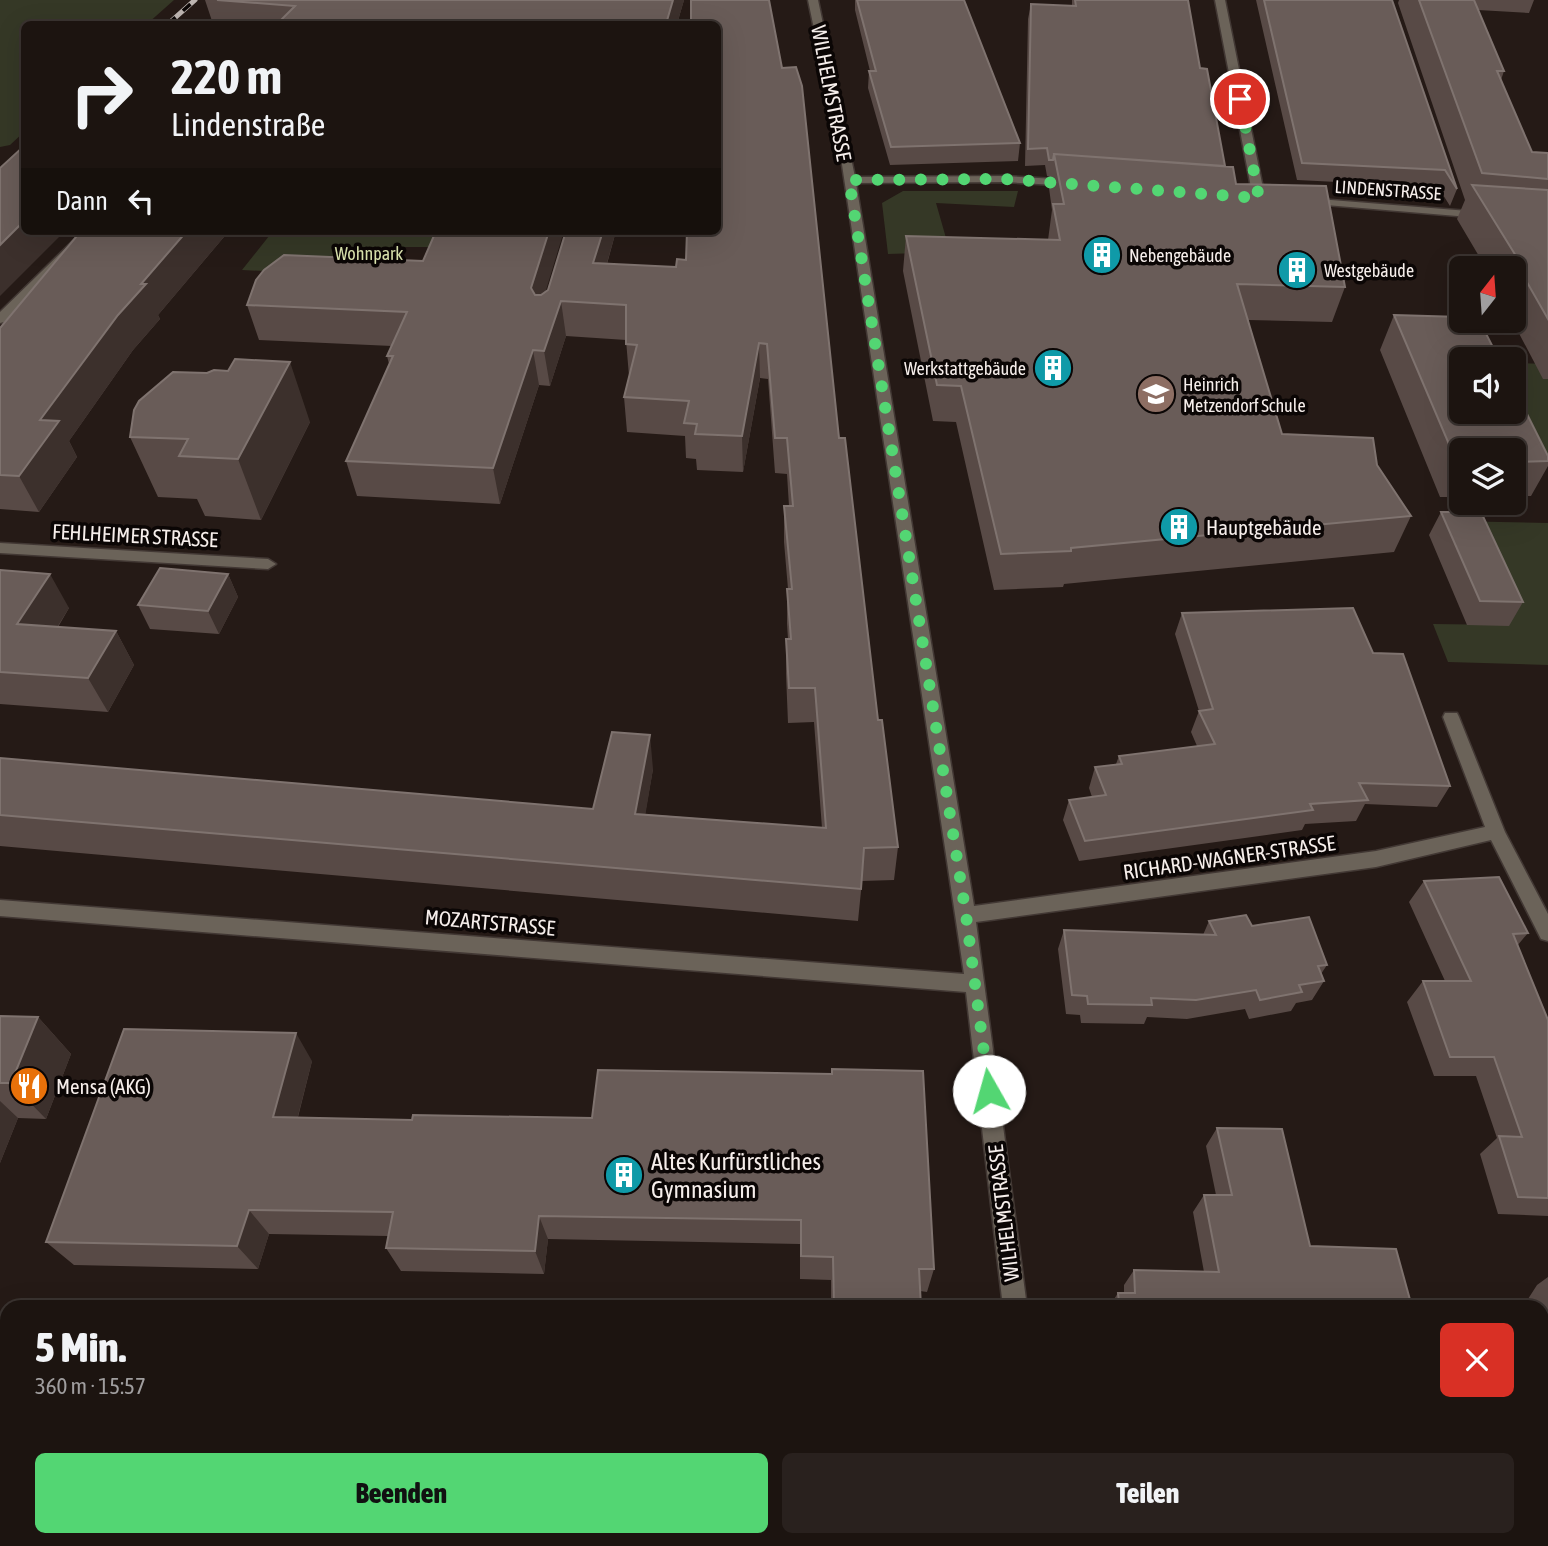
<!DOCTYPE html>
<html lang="de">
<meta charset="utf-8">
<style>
body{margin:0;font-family:"Asap Condensed",sans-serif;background:#29211e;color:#f1f3f6;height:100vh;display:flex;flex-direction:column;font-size:26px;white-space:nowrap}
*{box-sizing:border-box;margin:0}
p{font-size:23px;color:#a09e9f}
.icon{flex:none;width:38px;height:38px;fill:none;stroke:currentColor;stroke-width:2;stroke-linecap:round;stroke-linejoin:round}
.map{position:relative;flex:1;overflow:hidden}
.sheet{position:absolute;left:0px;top:1300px;width:1549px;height:247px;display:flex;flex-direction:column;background:#1c1410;border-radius:21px 21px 0 0;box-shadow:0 7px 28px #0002,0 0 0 2px #3a3330}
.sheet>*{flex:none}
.hud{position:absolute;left:21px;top:21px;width:700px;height:214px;border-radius:10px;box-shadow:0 7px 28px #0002,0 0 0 2px #3a3330;background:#1c1410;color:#f1f3f6;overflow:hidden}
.needle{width:46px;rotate:17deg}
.buttons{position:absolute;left:1449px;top:256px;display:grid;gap:14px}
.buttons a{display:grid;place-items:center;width:77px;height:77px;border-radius:10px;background:#1c1410;box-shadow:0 7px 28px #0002,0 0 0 2px #3a3330;font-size:35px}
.pin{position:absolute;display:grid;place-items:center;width:60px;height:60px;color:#fff;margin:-30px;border:4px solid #fff;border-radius:50%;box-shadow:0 2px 7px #0007}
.me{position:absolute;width:77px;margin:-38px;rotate:353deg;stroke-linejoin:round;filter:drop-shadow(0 0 5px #0008)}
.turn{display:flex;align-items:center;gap:24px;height:147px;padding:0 35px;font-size:32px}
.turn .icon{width:91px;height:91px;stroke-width:2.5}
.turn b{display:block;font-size:49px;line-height:60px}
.then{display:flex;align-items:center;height:66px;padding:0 35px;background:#0003;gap:14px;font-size:26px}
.round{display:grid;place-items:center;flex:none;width:74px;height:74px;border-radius:10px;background:#29211e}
.overview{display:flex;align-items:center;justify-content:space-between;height:119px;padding:0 35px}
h1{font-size:42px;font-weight:800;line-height:52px}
.primary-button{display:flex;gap:14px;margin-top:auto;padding:14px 35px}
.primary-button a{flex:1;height:80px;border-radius:10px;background:#53d673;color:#111;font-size:28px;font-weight:800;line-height:80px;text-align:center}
.primary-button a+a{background:#29211e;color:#f1f3f6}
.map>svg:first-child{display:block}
.green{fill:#353826}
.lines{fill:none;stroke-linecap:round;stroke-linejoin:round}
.street-casing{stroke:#423834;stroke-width:3}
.street{fill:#6b6359;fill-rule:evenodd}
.rail-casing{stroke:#bdb5b1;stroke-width:5}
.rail{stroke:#0b0605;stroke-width:3.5;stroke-dasharray:10;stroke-linecap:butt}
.wall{fill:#584a46}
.shaded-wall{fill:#3c302c}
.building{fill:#695c58;stroke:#7f736f;stroke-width:2}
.route{stroke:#53d673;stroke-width:12;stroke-dasharray:0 21.6}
.labels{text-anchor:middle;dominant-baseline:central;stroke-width:7;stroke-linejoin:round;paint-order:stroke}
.far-street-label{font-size:18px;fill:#f6eeeb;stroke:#0b0605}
.far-park-label{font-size:18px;fill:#dce5af;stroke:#0b0605}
.far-poi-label{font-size:18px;fill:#f6eeeb;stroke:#0b0605;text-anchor:start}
.street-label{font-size:21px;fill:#f6eeeb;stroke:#0b0605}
.poi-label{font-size:21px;fill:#f6eeeb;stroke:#0b0605;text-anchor:start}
.near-poi-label{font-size:24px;fill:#f6eeeb;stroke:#0b0605;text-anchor:start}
</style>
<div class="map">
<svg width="1548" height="1546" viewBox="0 0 1548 1546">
<rect width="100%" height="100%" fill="#251a16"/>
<path class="green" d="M 0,0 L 174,0 L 147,24 L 24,24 L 24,132 L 10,145 L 0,147 Z
M 903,191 L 1018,191 L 1014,207 L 936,203 L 950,252 L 888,254 L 882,203 Z
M 273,231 L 449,231 L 441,247 L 400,247 L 385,277 L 242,270 Z
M 1514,363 L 1548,364 L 1548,466 L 1516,465 L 1514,450 Z
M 1450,521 L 1548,523 L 1548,665 L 1448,662 L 1433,624 L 1509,625 Z"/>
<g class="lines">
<g class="street-casing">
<path id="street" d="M 808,0 L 818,0 L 855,177 L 1005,176 L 1073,180 L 1079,183 L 1073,186 L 1005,182 L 856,183 L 974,906 L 1376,851 L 1485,827 L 1443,717 L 1445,713 L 1457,713 L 1459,717 L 1505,832 L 1548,914 L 1548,941 L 1541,939 L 1491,840 L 1376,867 L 976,922 L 1027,1307 L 1003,1307 L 966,992 L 0,916 L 0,900 L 964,974 L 841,158 Z
M 1215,0 L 1225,0 L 1265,198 L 1259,201 L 1253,198 Z
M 1306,198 L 1481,212 L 1487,215 L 1481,218 L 1302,203 L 1300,201 Z
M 83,231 L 96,231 L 4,322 L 0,323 L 0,312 Z
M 0,543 L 268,559 L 276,564 L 268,569 L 0,553 Z
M 1542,1441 L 1548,1441 L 1548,1465 L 1542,1465 Z
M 1036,1540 L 1062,1540 L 1063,1546 L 1037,1546 Z"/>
</g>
<use href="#street" class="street"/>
<g class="rail-casing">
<path id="rail" d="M 168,24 L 195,0"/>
</g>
<use href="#rail" class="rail"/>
</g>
<path class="wall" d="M 205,0 L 684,0 L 677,24 L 213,24 Z
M 855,0 L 964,0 L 1020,143 L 1018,161 L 890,165 L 868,88 L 869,71 L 870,71 L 855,10 Z
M 1072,0 L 1188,0 L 1200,68 L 1225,166 L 1236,184 L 1345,287 L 1332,322 L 1248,320 L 1282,434 L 1377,465 L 1411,516 L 1394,552 L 1064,584 L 1063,587 L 994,590 L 956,422 L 933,421 L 903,271 L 906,236 L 1048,240 L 1052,210 L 1049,188 L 1050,177 L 1047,176 L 1045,165 L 1025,166 L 1028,19 L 1031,4 L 1072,6 Z
M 1256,0 L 1392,0 L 1457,189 L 1450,206 L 1438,187 L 1297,180 Z
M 1399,0 L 1534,0 L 1529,13 L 1478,10 L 1504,71 L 1501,80 L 1532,152 L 1548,153 L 1548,379 L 1543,379 L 1512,320 L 1514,320 L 1514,268 L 1486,268 L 1457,219 L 1465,200 L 1398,3 Z
M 81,231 L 229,231 L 158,315 L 160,319 L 133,350 L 69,441 L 77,457 L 39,512 L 0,509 L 0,328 Z
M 566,231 L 616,231 L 607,264 L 676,267 L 686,260 L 687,231 L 839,438 L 878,720 L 898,847 L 894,880 L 862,881 L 858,921 L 0,846 L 0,758 L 593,809 L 653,769 L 645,814 L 822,828 L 814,722 L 788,723 L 786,674 L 786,639 L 788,639 L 787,624 L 787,589 L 788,589 L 784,542 L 784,506 L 789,506 L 787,474 L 775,473 L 768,379 L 760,378 L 743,472 L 697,470 L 696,459 L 686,458 L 685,436 L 627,432 L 624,397 L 629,376 L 626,340 L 566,336 L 550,386 L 539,385 L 500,504 L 357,496 L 346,461 L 389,364 L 387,356 L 392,346 L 259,340 L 247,305 L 423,261 L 546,292 L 548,290 Z
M 1394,315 L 1548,456 L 1548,466 L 1531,496 L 1514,496 L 1514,450 L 1461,450 L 1461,497 L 1440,497 L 1380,350 Z
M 310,422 L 261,520 L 205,516 L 197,499 L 158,497 L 130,437 Z
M 1441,512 L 1523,602 L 1509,626 L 1467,625 L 1429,535 Z
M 0,570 L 69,608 L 58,627 L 116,631 L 134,665 L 108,712 L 0,704 Z
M 228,574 L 238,597 L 219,634 L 150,629 L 138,605 Z
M 1182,613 L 1373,653 L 1450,786 L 1437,807 L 1365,804 L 1356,821 L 1305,824 L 1302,830 L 1079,861 L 1063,820 L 1069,800 L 1092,797 L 1089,788 L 1095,767 L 1116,764 L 1119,756 L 1197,746 L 1191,732 L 1199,711 L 1175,634 Z
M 1424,881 L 1528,933 L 1517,946 L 1548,1020 L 1548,1216 L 1498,1214 L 1480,1154 L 1497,1138 L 1476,1076 L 1434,1076 L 1407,1002 L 1423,981 L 1445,981 L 1409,902 Z
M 1209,921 L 1252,926 L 1327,965 L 1321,974 L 1324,981 L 1312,1000 L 1296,1003 L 1291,1011 L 1249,1019 L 1245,1009 L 1187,1019 L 1147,1017 L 1144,1024 L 1081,1023 L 1080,1015 L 1066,1014 L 1058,949 L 1064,930 L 1203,935 Z
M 0,1016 L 38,1017 L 71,1054 L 46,1119 L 18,1118 L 0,1163 Z
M 312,1061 L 298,1117 L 412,1120 L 592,1118 L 831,1074 L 832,1069 L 934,1269 L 927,1292 L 920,1291 L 921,1307 L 831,1307 L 831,1280 L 800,1279 L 800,1244 L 548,1239 L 544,1274 L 401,1271 L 386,1248 L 388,1236 L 269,1234 L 258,1269 L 74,1265 L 46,1242 Z
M 1217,1128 L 1310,1246 L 1412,1307 L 1109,1307 L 1118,1293 L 1124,1293 L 1124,1285 L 1134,1270 L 1204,1272 L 1193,1212 L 1204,1195 L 1216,1195 L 1206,1146 Z
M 1548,1277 L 1548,1335 L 1542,1330 L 1542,1307 L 1527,1307 L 1528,1299 L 1537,1285 Z"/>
<path class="shaded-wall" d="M 673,0 L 684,0 L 677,24 L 666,24 Z
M 24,221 L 24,231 L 65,231 L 0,296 L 0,245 Z
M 187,231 L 229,231 L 158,315 L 160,319 L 133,350 L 69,441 L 77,457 L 39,512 L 19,476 L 40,420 L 141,284 Z
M 549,231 L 564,231 L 536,323 L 531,288 Z
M 603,231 L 616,231 L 597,298 L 593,263 Z
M 561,301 L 566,336 L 550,386 L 544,351 Z
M 759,343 L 760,378 L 743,472 L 742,436 Z
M 533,350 L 539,385 L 500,504 L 493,468 Z
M 290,362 L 310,422 L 261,520 L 238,459 Z
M 50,574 L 69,608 L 38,658 L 17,624 Z
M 228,574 L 238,597 L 219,634 L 208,611 Z
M 116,631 L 134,665 L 108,712 L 88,678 Z
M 650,735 L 653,769 L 640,847 L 635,814 Z
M 38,1017 L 71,1054 L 46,1119 L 11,1083 Z
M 296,1033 L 312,1061 L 291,1143 L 273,1117 Z
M 0,1101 L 18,1118 L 0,1163 Z
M 249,1210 L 269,1234 L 258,1269 L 237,1246 Z
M 539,1216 L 548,1239 L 544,1274 L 535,1251 Z
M 239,1540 L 266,1540 L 264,1546 L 238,1546 Z
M 499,1540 L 513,1540 L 512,1546 L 498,1544 Z"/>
<path class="building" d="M 217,0 L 673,0 L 666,24 L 277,24 L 295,6 Z
M 691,0 L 769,0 L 782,68 L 796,67 L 802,86 L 839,438 L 845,438 L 878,720 L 882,720 L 898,847 L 864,848 L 861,889 L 0,815 L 0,758 L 593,809 L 612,732 L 650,735 L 635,814 L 826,828 L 815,688 L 789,688 L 786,639 L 791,639 L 787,589 L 792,589 L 784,506 L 793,506 L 787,438 L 775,438 L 767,344 L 759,343 L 742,436 L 695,434 L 697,424 L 684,423 L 689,401 L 624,397 L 637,345 L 626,344 L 626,305 L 561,301 L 544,351 L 533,350 L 493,468 L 346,461 L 393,356 L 387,356 L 407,312 L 247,305 L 256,280 L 264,270 L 284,255 L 423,261 L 436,231 L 549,231 L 531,288 L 535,295 L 541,295 L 548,290 L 566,231 L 603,231 L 593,263 L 676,267 L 677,259 L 686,260 L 687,231 L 718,231 L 718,24 L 691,24 Z
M 857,0 L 964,0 L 1020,143 L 891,147 L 869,71 L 876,71 Z
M 1075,0 L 1188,0 L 1200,68 L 1207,69 L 1225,166 L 1054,154 L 1053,160 L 1049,160 L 1047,148 L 1028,149 L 1031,4 L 1076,6 Z
M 1264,0 L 1392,0 L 1457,189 L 1445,170 L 1302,163 Z
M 1419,0 L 1474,0 L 1504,71 L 1497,71 L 1532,152 L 1548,153 L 1548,179 L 1482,173 Z
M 24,146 L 24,221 L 0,245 L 0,168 Z
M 1054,154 L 1233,167 L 1236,184 L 1326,186 L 1345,287 L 1237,284 L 1282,434 L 1373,438 L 1377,465 L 1411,516 L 1071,548 L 1071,551 L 1001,554 L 961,386 L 937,385 L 906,236 L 1060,240 L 1053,204 L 1064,204 Z
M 1472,185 L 1548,190 L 1548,319 L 1512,256 L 1516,256 Z
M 81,231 L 187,231 L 141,284 L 146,284 L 118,315 L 40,420 L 59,421 L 19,476 L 0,475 L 0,328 Z
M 1394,315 L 1461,317 L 1461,320 L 1479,320 L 1499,359 L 1461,359 L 1461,411 L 1514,411 L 1514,388 L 1548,456 L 1548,461 L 1514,462 L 1514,450 L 1461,450 L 1461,463 L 1457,463 Z
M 235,359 L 290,362 L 238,459 L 179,456 L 188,439 L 130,437 L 134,410 L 139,401 L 173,372 L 207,373 L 214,370 L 228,371 Z
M 1441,512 L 1481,512 L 1523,602 L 1480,601 Z
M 160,568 L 228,574 L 208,611 L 138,605 Z
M 0,570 L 50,574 L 17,624 L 116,631 L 88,678 L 0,672 Z
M 1353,608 L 1373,653 L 1403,654 L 1450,786 L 1359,783 L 1368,800 L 1310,804 L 1313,810 L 1085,841 L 1069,800 L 1106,795 L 1095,767 L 1122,764 L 1119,756 L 1215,744 L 1199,711 L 1213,709 L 1182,613 Z
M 1499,877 L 1528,933 L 1513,934 L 1548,1020 L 1548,1198 L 1518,1197 L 1499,1136 L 1522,1137 L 1494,1057 L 1450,1057 L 1423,981 L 1471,981 L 1424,881 Z
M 1246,915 L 1252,926 L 1309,917 L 1327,965 L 1318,966 L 1324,981 L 1299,985 L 1302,992 L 1260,1000 L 1256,990 L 1196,1000 L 1151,998 L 1152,1005 L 1088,1004 L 1087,996 L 1072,995 L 1064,930 L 1216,935 L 1209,921 Z
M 0,1016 L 38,1017 L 11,1083 L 0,1083 Z
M 124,1029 L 296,1033 L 273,1117 L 412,1120 L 413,1115 L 592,1118 L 598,1070 L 832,1074 L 832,1069 L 923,1071 L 934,1269 L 919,1269 L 921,1307 L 834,1307 L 833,1257 L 801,1256 L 801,1220 L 539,1216 L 535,1251 L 386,1248 L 393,1212 L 249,1210 L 237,1246 L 46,1242 Z
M 1217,1128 L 1282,1129 L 1310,1246 L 1396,1249 L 1412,1307 L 1115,1307 L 1114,1302 L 1119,1302 L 1118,1293 L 1135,1293 L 1134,1270 L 1219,1272 L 1204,1195 L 1232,1195 Z
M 0,1319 L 7,1320 L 7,1540 L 239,1540 L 238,1546 L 0,1546 Z
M 335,1540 L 499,1540 L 498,1544 L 566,1546 L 334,1546 Z"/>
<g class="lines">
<path class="route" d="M 989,1091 L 966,915 L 849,180 L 1004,179 L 1259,198 L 1240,99"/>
</g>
<defs>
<g id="building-disc" transform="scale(2.0125)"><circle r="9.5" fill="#0f9aa8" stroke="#0b0605"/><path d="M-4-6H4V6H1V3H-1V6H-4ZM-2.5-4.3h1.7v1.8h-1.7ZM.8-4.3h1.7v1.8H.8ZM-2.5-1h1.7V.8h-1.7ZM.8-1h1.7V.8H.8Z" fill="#fff"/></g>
<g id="school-disc" transform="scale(2.0125)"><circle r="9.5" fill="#8d6e63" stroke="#0b0605"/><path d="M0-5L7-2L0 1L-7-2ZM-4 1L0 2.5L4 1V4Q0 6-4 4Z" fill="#fff"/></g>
<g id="restaurant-disc" transform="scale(2.0125)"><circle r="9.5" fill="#e8710a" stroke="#0b0605"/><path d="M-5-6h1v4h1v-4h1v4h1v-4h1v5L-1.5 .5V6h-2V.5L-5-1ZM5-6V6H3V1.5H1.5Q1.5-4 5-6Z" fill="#fff"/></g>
</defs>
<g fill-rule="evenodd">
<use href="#building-disc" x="1102" y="255"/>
<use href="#building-disc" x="1297" y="270"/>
<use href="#building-disc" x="1053" y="368"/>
<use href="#school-disc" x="1156" y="394"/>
<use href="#building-disc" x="1179" y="527"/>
<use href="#restaurant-disc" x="29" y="1086"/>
<use href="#building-disc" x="624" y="1175"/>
</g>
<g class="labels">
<g class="far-street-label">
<text transform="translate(1388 190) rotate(4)">LINDENSTRASSE</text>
</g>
<g class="far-park-label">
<text x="369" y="253">Wohnpark</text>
</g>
<g class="far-poi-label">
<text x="1129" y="255">Nebengebäude</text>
<text x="1324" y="270">Westgebäude</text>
<text x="1026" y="368" text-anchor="end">Werkstattgebäude</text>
<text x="1183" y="384">Heinrich<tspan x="1183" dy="21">Metzendorf Schule</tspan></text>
</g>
<g class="street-label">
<text transform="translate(832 93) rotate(79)">WILHELMSTRASSE</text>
<text transform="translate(135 535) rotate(3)">FEHLHEIMER STRASSE</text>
<text transform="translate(1229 857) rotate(-8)">RICHARD-WAGNER-STRASSE</text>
<text transform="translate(490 922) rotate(5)">MOZARTSTRASSE</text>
<text transform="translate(1003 1213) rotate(-97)">WILHELMSTRASSE</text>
</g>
<g class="poi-label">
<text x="1206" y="527">Hauptgebäude</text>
<text x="56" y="1086">Mensa (AKG)</text>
</g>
<g class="near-poi-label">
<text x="651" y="1161">Altes Kurfürstliches<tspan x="651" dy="28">Gymnasium</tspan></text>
</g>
</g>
</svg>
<div class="buttons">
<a><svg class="needle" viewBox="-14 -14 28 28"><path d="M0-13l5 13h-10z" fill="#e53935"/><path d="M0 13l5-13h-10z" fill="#a09e9f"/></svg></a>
<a><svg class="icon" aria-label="sound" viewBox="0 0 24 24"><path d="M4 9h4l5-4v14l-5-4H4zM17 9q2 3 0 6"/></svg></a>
<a><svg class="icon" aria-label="layers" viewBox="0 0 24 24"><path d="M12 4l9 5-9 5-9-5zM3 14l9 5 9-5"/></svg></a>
</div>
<div class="pin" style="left:1240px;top:99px;background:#d93025"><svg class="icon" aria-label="arrive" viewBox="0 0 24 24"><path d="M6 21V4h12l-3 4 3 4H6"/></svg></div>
<svg class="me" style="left:989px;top:1091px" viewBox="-20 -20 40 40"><circle r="19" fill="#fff"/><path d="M0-13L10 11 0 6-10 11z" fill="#53d673"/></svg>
<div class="hud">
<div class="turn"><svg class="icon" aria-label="right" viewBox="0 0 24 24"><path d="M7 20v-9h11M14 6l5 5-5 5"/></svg><div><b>220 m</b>Lindenstraße</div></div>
<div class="then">Dann<svg class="icon" aria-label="left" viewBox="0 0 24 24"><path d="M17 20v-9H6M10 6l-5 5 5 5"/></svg></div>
</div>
<section class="sheet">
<div class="overview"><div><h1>5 Min.</h1><p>360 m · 15:57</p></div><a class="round" style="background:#d93025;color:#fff"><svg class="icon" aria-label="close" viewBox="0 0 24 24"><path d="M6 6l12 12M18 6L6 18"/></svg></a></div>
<div class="primary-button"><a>Beenden</a><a>Teilen</a></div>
</section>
</div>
